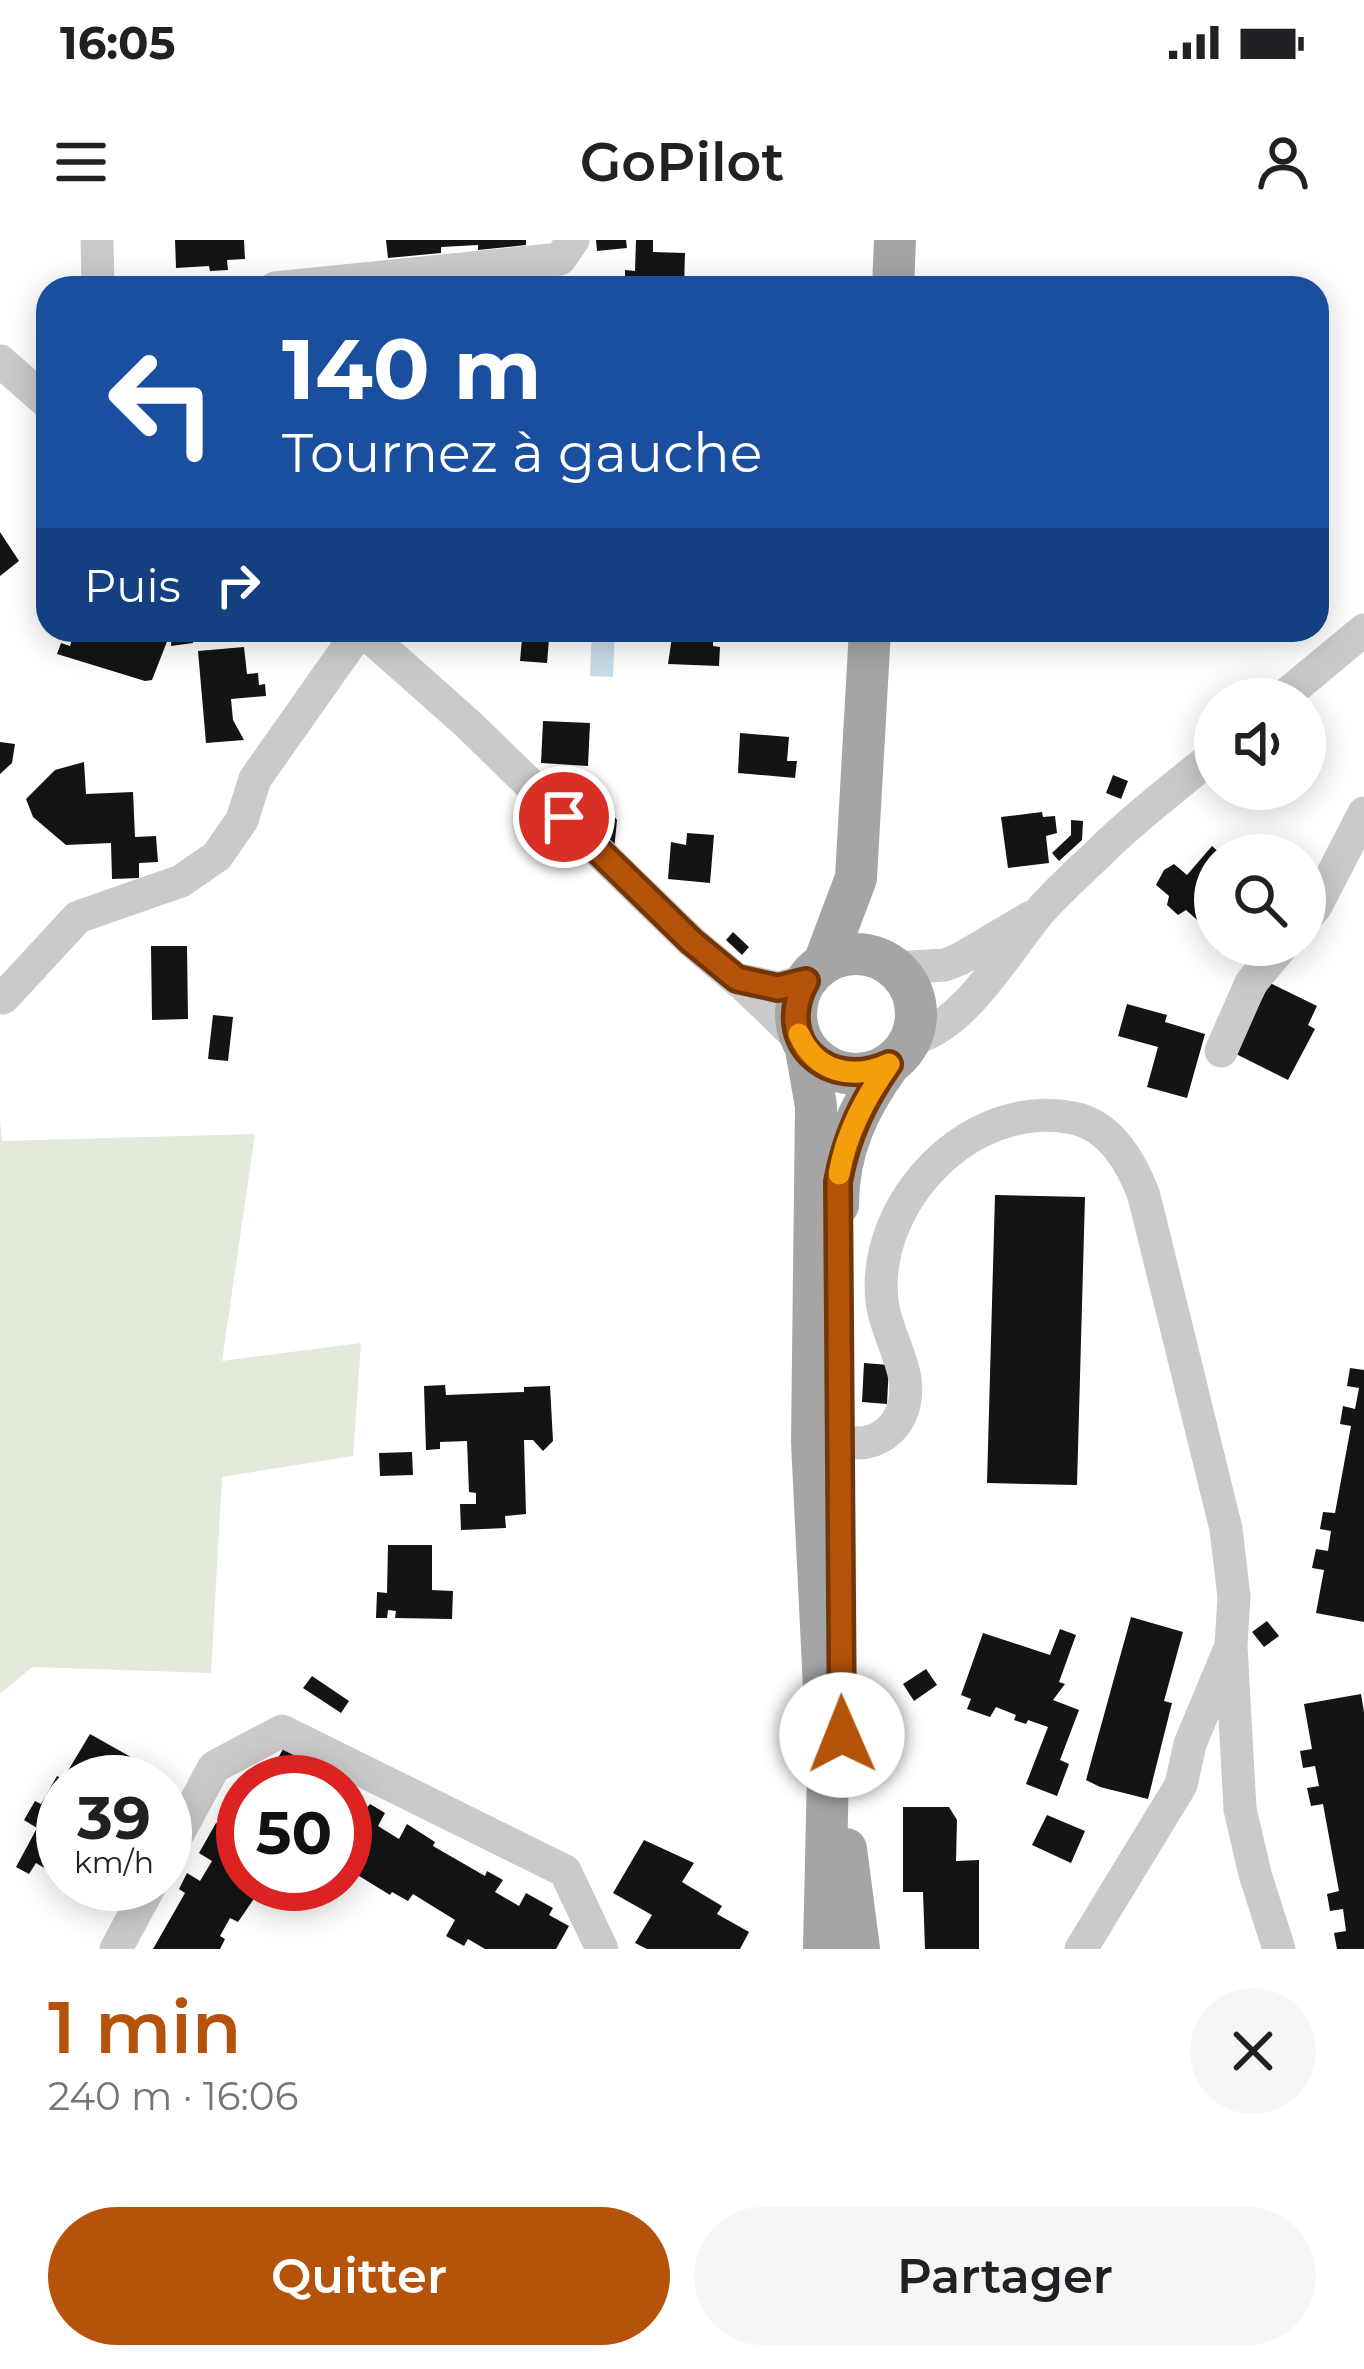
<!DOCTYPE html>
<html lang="fr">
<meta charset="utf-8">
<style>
body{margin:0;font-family:Montserrat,sans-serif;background:#f6f6f6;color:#202124;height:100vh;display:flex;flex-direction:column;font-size:45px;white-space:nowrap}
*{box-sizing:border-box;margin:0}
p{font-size:39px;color:#757577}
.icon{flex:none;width:66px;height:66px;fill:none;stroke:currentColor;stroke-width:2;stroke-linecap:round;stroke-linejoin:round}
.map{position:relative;height:1709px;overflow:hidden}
.details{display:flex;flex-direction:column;background:#fff;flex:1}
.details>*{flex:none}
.guide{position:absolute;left:36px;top:36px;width:1293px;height:366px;border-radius:36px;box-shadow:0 6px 30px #0003;background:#1a4fa0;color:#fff;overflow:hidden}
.buttons{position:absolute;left:1194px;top:438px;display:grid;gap:24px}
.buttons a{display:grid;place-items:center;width:132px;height:132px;border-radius:50%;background:#fff;box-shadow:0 6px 30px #0003;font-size:60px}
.speed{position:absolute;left:36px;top:1515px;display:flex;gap:24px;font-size:60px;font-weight:700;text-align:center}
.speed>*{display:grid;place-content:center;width:156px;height:156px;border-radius:50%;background:#fff;box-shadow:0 6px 30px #0003;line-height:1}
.speed small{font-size:30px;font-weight:400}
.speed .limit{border:18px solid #d22;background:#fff;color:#111}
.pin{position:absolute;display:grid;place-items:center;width:102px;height:102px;color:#fff;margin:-51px;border:6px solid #fff;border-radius:50%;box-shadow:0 3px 12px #0007}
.me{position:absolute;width:132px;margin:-66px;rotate:359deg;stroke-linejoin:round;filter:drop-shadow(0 0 9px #0008)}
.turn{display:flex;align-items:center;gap:42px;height:252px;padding:0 48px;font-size:54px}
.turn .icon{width:156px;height:156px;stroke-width:2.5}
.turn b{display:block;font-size:84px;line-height:102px}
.then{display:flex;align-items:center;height:114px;padding:0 48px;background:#0003;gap:24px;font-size:45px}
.round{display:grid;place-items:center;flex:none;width:126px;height:126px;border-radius:63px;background:#f6f6f6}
.headline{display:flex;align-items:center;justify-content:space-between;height:204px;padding:0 48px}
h1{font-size:72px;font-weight:600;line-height:90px;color:#b45309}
.action{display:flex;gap:24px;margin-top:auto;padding:24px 48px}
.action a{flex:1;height:138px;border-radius:72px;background:#b45309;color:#fff;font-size:48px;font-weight:600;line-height:138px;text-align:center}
.action a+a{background:#f6f6f6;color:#202124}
.status{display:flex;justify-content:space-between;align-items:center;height:84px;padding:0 60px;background:#fff;direction:ltr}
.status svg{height:33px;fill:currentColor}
header{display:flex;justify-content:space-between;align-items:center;height:156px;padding:0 48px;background:#fff;font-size:54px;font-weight:600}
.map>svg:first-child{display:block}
.green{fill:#e3e9db}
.water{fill:#c8dbe8}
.building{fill:#141414}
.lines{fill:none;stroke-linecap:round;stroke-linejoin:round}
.minor{stroke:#cacaca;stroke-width:33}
.major{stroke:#a5a5a5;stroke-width:42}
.route-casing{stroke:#753606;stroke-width:30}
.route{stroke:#b45309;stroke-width:21}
.slow{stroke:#f59e0b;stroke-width:21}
</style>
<div class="status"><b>16:05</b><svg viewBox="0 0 49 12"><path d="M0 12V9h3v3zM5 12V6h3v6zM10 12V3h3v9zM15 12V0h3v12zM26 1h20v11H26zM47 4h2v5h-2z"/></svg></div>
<header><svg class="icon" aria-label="menu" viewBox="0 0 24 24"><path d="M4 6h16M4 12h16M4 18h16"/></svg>GoPilot<svg class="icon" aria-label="person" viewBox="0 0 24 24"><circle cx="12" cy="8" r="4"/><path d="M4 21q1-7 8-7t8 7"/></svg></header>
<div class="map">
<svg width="1364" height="1709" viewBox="0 0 1364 1709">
<rect width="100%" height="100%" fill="#fff"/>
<path class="green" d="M 0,879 L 2,901 L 255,894 L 222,1121 L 361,1103 L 353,1216 L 222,1237 L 211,1433 L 32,1427 L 0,1454 Z"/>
<path class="water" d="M 592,390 L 615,390 L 613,437 L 590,436 Z"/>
<path class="building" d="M 175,0 L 244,0 L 245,19 L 227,20 L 228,30 L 210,31 L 209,26 L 176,28 Z
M 386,0 L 526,0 L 526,5 L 478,10 L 478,5 L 441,7 L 441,13 L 388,18 Z
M 596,0 L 626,0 L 627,8 L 597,11 Z
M 636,0 L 653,0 L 653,12 L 685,13 L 684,48 L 625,48 L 625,30 L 635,31 Z
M 0,292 L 19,321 L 0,336 Z
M 58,390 L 139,390 L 168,399 L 152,440 L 145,441 L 57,414 L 61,403 L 70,406 L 73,396 Z
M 172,390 L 199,390 L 200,398 L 193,398 L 193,403 L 171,406 Z
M 673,390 L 713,390 L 713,406 L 720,407 L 719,426 L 668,424 Z
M 522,399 L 549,399 L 547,423 L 520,421 Z
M 244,407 L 247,434 L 258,433 L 259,445 L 265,444 L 266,456 L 231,459 L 233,480 L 244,500 L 206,503 L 198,411 Z
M 543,481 L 590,483 L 588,526 L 541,523 Z
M 740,493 L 789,497 L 787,521 L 797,521 L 795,538 L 738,533 Z
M 0,502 L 15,504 L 12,523 L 0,534 Z
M 84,522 L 86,554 L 133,552 L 135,597 L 156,596 L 158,622 L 139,623 L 139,638 L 112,639 L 111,603 L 66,605 L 33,577 L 26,559 L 55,530 Z
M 1113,535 L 1128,541 L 1121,559 L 1106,553 Z
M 1042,572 L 1043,577 L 1055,576 L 1057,593 L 1046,596 L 1049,623 L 1008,628 L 1001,577 Z
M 611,573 L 617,580 L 614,610 L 600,596 L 602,582 Z
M 1071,580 L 1083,581 L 1082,600 L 1059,621 L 1052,613 L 1071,595 Z
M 687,593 L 714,595 L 710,643 L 668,639 L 671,602 L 686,605 Z
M 1212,606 L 1222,615 L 1215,615 L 1215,651 L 1211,656 L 1215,659 L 1215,674 L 1205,687 L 1186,670 L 1178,675 L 1167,665 L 1169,656 L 1156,645 L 1164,630 L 1174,624 L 1187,635 Z
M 733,692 L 749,707 L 742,715 L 726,700 Z
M 151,706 L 187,706 L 188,779 L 152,780 Z
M 1270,743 L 1317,766 L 1308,785 L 1315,789 L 1288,840 L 1234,813 Z
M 1127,764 L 1167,775 L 1165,782 L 1205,794 L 1187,858 L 1147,847 L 1158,807 L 1118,796 Z
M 213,775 L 233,777 L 228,821 L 208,819 Z
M 995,955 L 1085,957 L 1077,1245 L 987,1243 Z
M 864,1123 L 889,1125 L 887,1164 L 862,1162 Z
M 1350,1128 L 1364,1130 L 1364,1382 L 1316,1373 L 1324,1330 L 1312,1328 L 1316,1309 L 1328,1311 L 1331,1291 L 1320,1289 L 1323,1272 L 1335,1273 L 1351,1186 L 1340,1184 L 1343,1166 L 1355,1169 L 1359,1148 L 1347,1146 Z
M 445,1145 L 446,1155 L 524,1152 L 524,1147 L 550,1146 L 553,1201 L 543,1211 L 533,1200 L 524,1200 L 526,1274 L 505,1276 L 506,1288 L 461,1290 L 460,1264 L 476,1264 L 476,1253 L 469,1252 L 467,1201 L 440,1202 L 440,1209 L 426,1210 L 424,1146 Z
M 412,1212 L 413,1235 L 380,1236 L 379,1213 Z
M 388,1305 L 432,1305 L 432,1350 L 453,1351 L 452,1379 L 395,1378 L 396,1371 L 388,1370 L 387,1378 L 376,1378 L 377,1352 L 387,1353 Z
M 1131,1377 L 1183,1392 L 1164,1461 L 1172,1463 L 1148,1559 L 1100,1547 L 1086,1540 Z
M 1267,1381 L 1279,1396 L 1264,1407 L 1252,1392 Z
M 1060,1389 L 1076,1395 L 1059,1442 L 1065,1444 L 1053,1460 L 1079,1470 L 1060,1520 L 1069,1524 L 1057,1556 L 1026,1544 L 1048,1487 L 1028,1480 L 1026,1484 L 1014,1480 L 1016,1475 L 996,1467 L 990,1477 L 967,1469 L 971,1459 L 961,1455 L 983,1393 L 1050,1415 Z
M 926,1429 L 937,1445 L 914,1461 L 903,1444 Z
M 312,1436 L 349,1461 L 341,1473 L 303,1448 Z
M 1361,1454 L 1364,1472 L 1364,1709 L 1337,1709 L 1334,1693 L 1346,1691 L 1343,1669 L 1330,1671 L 1327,1654 L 1339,1651 L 1323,1564 L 1311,1566 L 1307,1548 L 1319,1546 L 1315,1526 L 1303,1528 L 1300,1511 L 1312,1509 L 1304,1464 Z
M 90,1494 L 138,1521 L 128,1539 L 133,1542 L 63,1542 L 63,1639 L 36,1623 L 29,1634 L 16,1627 L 37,1588 L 24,1580 L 35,1561 L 41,1564 L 57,1536 L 63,1539 Z
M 284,1507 L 301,1517 L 294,1529 L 277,1520 Z
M 345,1558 L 365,1570 L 370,1564 L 385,1573 L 378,1586 L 399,1599 L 407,1584 L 435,1602 L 433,1606 L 485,1636 L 487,1631 L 503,1640 L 495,1652 L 519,1666 L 526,1653 L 553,1668 L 549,1675 L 569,1686 L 556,1709 L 485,1709 L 468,1699 L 464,1706 L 446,1696 L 455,1680 L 413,1654 L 408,1661 L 392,1652 L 390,1655 L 351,1631 L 345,1641 Z
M 233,1567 L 243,1572 L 243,1644 L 272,1644 L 268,1651 L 262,1647 L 238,1682 L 230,1678 L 220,1696 L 225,1699 L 220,1709 L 153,1709 L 185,1653 L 179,1649 L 187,1633 L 200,1641 L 212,1621 L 199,1613 L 216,1583 L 222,1586 Z
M 903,1567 L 949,1567 L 957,1580 L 956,1621 L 979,1620 L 979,1709 L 925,1709 L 923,1652 L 903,1652 Z
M 1047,1575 L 1085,1591 L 1071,1623 L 1032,1605 Z
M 644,1600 L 694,1623 L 682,1642 L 722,1666 L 717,1674 L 749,1692 L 740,1709 L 647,1709 L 635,1703 L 652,1675 L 613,1653 Z"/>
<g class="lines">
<path class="minor" d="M 97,0 L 98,48
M 275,48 L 560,19 L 573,0
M 0,121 L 48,163
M 362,390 L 468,484 L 691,701 L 748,749 L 803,802
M 1281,459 L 1364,390
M 1305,679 L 1316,666 L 1364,573
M 894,728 L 945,725 L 960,719 L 1031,677
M 737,739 L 778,748 L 805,741
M 3,758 L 78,677 L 181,641 L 217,616 L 242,580 L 255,539 L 360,390
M 911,799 C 964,789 1009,707 1041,670 C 1060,649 1081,630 1101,611 C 1136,576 1177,546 1215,514
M 1221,811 L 1251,743 L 1283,705
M 822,1148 C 822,1159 822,1174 827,1184 C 845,1215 886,1205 900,1176 C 919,1136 886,1100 882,1061 C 871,962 971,857 1073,878 C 1110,885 1132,923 1144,956 L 1226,1289 L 1234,1357 L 1231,1406 L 1240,1569 L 1255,1634 L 1279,1709
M 165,1618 L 214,1527 L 282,1491 L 565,1631 L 602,1709
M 116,1709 L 151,1644
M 1081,1709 L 1181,1545 L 1190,1504 L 1228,1413"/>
<path class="major" d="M 893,48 L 895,0
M796 774a60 60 0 1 1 120 0a60 60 0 1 1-120 0Z
M 824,723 L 856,638 L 870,390
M 806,809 L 816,866 L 812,1202 L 828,1530 L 824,1709
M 838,965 C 838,911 858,868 889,825
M 846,1609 L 859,1709"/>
</g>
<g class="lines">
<g class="route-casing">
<path id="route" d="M 564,577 L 691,701 L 737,739 L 778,748 L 806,741 C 772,802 829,852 889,824 C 863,861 846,897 838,942 L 842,1495"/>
</g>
<use href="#route" class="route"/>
<path class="slow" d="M 799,794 C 816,832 852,841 889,824 C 865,858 846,893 839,934"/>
</g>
</svg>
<div class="buttons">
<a><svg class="icon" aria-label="sound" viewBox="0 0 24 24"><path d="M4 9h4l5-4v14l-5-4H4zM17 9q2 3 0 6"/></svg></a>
<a><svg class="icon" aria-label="search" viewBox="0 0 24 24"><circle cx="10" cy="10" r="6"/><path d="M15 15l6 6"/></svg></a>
</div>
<div class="speed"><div>39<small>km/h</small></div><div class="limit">50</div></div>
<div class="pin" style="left:564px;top:577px;background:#d93025"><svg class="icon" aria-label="arrive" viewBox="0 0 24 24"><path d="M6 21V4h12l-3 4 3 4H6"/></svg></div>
<svg class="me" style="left:842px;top:1495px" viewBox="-20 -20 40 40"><circle r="19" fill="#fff"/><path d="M0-13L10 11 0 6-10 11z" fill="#b45309"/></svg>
<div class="guide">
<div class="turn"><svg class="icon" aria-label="left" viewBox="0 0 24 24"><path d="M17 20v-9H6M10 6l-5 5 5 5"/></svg><div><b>140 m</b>Tournez à gauche</div></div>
<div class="then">Puis<svg class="icon" aria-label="right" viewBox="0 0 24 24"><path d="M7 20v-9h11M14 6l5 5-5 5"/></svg></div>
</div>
</div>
<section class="details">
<div class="headline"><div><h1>1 min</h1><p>240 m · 16:06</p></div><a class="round"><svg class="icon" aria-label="close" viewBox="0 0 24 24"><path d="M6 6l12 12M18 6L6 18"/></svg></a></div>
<div class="action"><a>Quitter</a><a>Partager</a></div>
</section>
